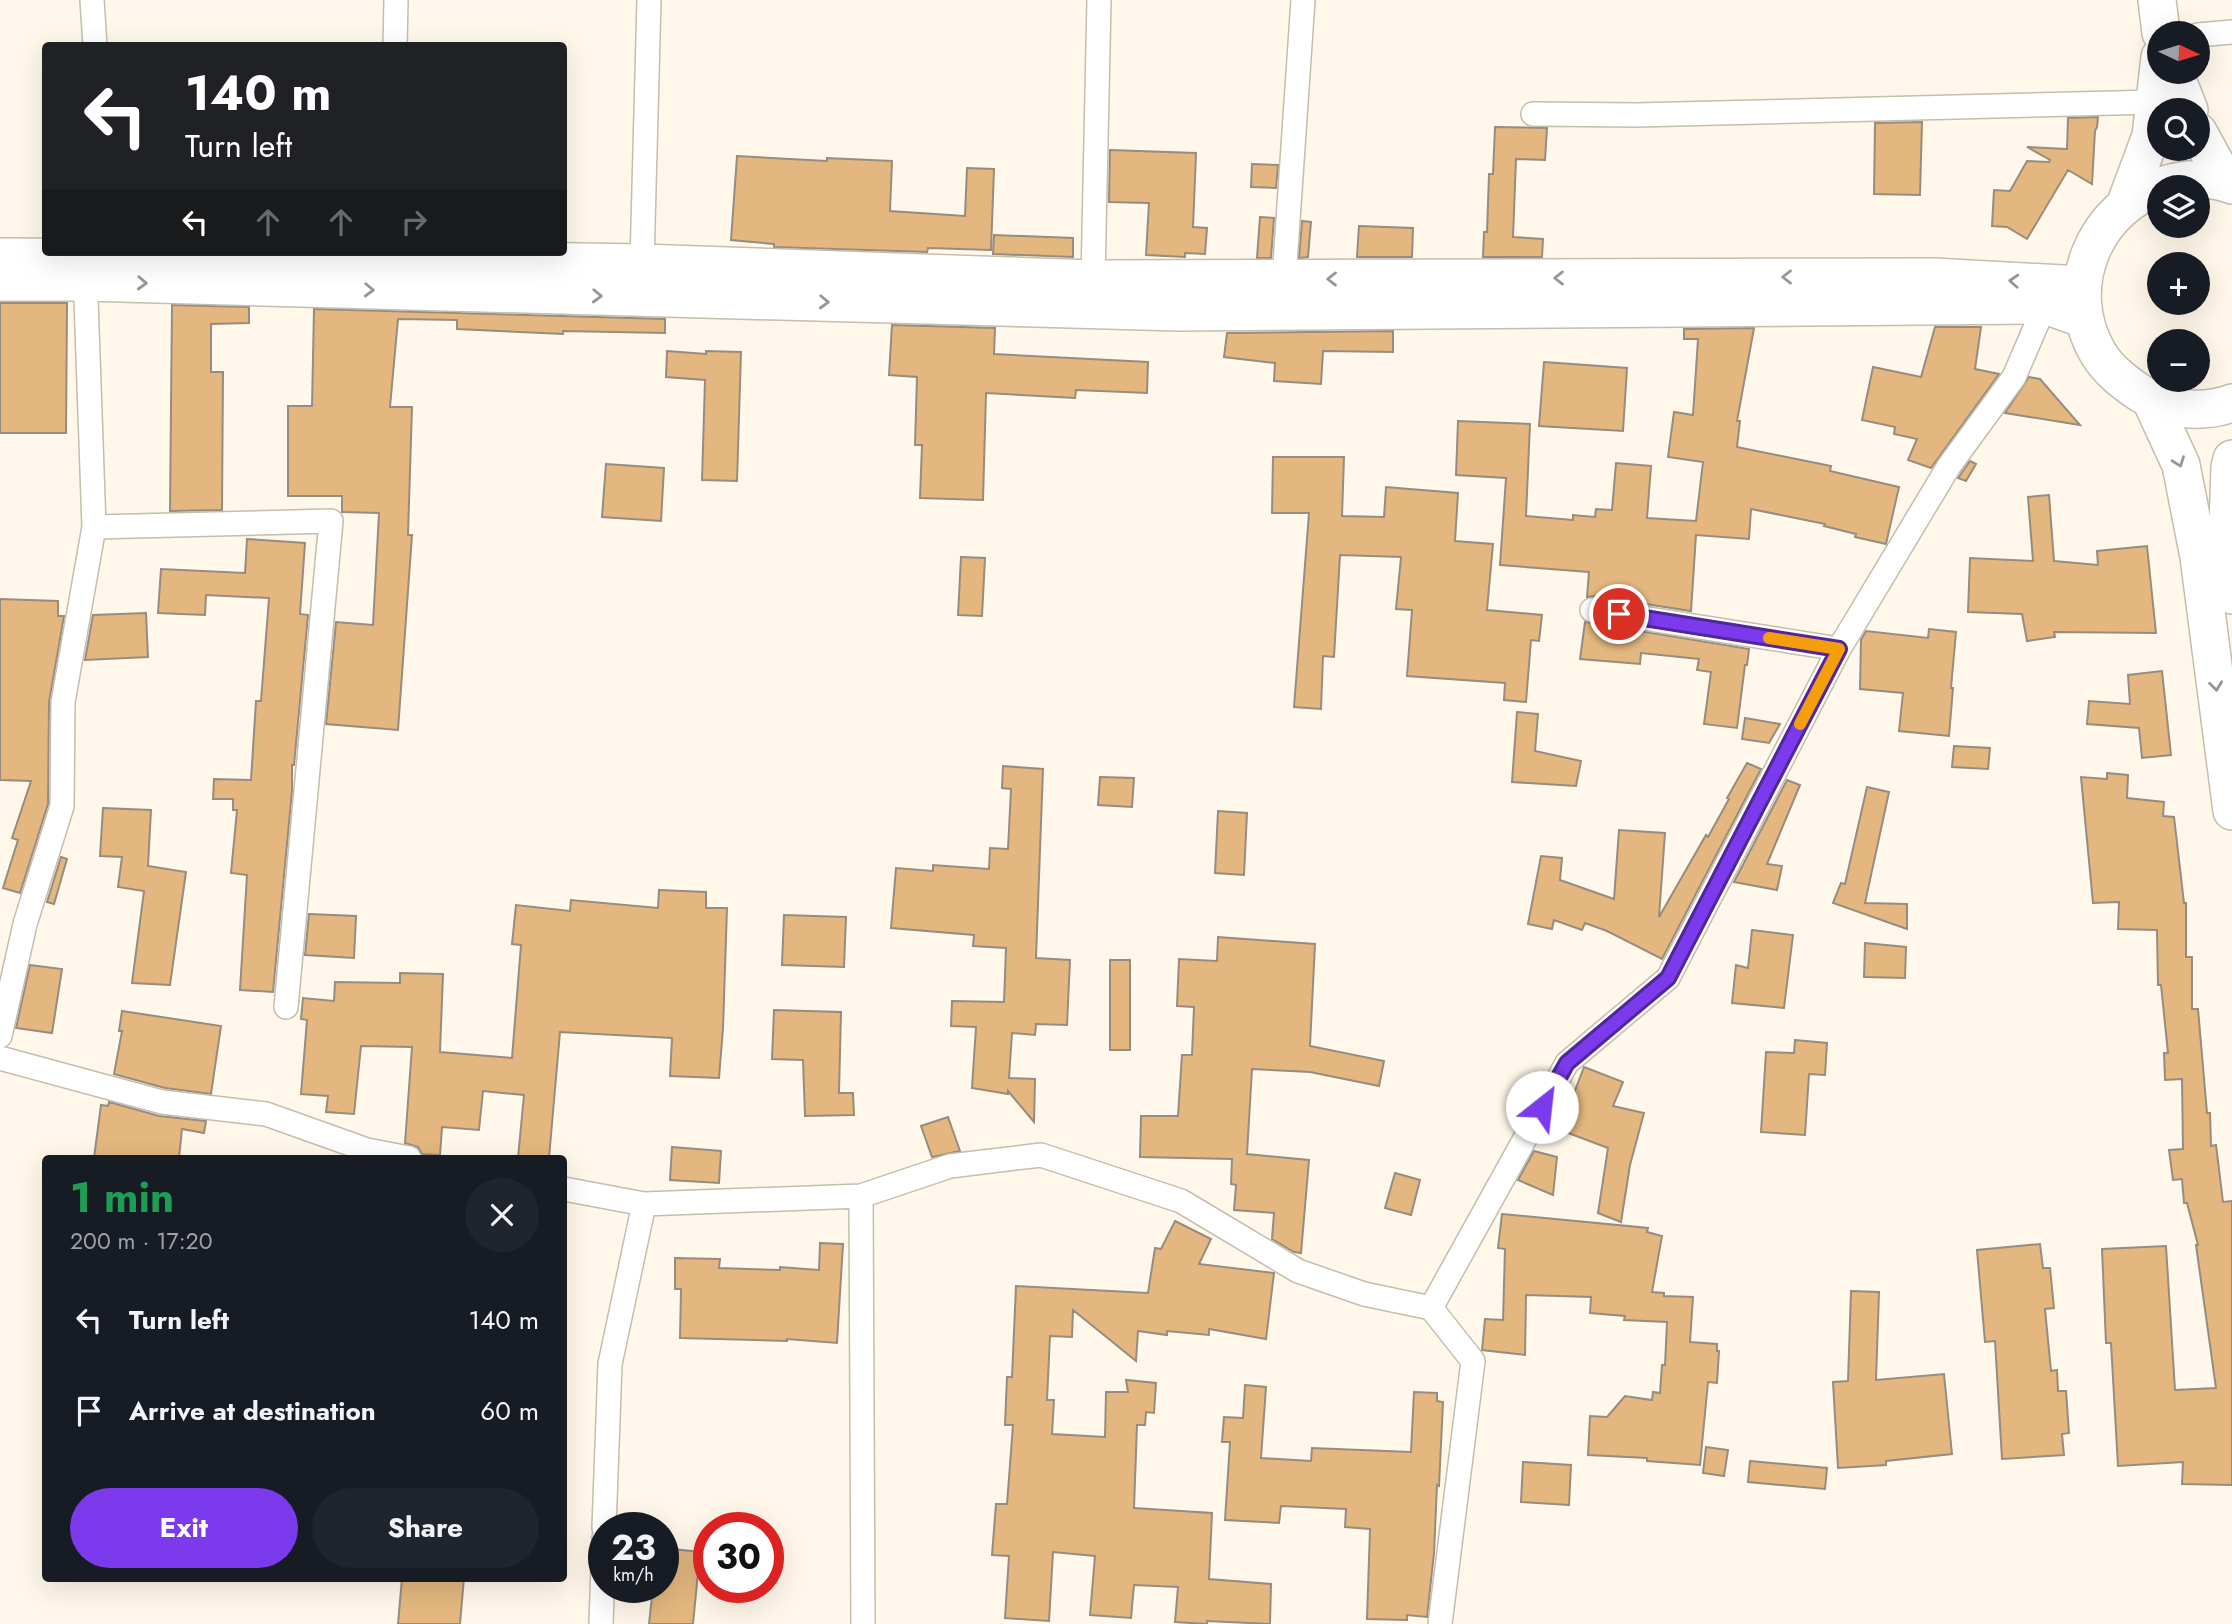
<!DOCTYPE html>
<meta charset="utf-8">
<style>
body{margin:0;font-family:Jost,sans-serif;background:#20242c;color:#f1f3f6;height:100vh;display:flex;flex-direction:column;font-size:26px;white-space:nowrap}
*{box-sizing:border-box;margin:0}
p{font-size:23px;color:#9ea1a6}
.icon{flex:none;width:38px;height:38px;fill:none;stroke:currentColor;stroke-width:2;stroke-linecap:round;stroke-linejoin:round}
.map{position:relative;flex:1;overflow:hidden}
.side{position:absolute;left:42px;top:1155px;width:525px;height:427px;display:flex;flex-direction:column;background:#171b24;border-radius:7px;box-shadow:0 7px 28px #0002}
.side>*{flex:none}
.hud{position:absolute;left:42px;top:42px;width:525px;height:214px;border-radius:7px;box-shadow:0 7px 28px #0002;background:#202124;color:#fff;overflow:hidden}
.needle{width:46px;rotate:94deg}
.controls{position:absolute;left:2147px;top:21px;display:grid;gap:14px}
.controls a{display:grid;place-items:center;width:63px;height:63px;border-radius:50%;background:#171b24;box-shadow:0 7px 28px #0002;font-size:35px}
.speed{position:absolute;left:588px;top:1512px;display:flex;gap:14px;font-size:35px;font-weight:700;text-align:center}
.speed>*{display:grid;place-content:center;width:91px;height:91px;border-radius:50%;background:#171b24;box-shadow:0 7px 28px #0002;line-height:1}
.speed small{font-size:18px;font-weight:400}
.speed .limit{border:10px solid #d22;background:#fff;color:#111}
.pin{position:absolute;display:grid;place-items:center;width:60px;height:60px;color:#fff;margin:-30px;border:4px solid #fff;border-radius:50%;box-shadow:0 2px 7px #0007}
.me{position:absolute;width:77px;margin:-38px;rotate:29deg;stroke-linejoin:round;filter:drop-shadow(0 0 5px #0008)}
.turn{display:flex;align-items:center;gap:24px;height:147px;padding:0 28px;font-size:32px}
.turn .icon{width:91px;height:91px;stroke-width:2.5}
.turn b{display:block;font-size:49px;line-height:60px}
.lanes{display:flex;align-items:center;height:66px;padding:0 28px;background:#0003;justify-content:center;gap:35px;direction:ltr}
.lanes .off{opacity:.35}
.round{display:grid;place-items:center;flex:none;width:74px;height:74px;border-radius:37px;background:#20242c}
.summary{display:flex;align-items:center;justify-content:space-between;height:119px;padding:0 28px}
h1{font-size:42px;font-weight:700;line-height:52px;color:#1e9e55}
.cta{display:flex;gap:14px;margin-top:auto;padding:14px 28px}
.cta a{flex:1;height:80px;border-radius:42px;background:#7c3aed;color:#fff;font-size:28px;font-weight:700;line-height:80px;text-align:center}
.cta a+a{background:#20242c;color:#f1f3f6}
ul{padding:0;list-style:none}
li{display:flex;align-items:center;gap:21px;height:91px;padding:0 28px}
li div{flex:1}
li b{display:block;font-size:26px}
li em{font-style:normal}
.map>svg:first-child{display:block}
.building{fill:#e3b77f;stroke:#978c7e;stroke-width:2}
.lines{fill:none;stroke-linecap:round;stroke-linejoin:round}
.minor-casing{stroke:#c5bdad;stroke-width:26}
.primary-casing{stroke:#c5bdad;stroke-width:40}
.minor{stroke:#fff;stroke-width:23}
.primary{stroke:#fff;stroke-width:37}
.oneway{stroke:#989693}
.route-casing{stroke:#51269a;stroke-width:18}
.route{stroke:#7c3aed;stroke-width:12}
.slow{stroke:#f59e0b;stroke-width:12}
</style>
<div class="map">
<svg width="2232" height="1624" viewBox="0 0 2232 1624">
<rect width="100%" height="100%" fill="#fff8ea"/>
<path class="building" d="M 2098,117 L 2097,127 L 2095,131 L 2092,184 L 2068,170 L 2027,239 L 2007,227 L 1992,226 L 1994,190 L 2010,191 L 2027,161 L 2049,162 L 2050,160 L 2027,147 L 2067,149 L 2068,118 Z
M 1922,122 L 1920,195 L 1874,194 L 1875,123 Z
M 1495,127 L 1547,128 L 1545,160 L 1516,159 L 1513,237 L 1543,239 L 1542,257 L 1483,257 L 1484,232 L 1487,232 L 1489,174 L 1493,174 Z
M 1110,150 L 1196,153 L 1193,227 L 1207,228 L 1205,254 L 1185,253 L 1185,257 L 1146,255 L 1149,203 L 1109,202 Z
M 737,156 L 827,161 L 827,158 L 892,161 L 890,211 L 965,216 L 967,168 L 994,169 L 991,250 L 928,248 L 927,252 L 774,247 L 774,244 L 731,240 Z
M 1252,164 L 1278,165 L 1276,188 L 1251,187 Z
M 1260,217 L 1274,218 L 1271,258 L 1257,258 Z
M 1302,221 L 1311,222 L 1308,257 L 1299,258 Z
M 1359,226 L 1413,228 L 1412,257 L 1357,257 Z
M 994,235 L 1073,238 L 1073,257 L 993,254 Z
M 0,303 L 67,303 L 66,433 L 0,433 Z
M 172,305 L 249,307 L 249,323 L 211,324 L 211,372 L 223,372 L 222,510 L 170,511 Z
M 314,309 L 665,319 L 665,333 L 563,331 L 563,334 L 457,329 L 457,320 L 398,319 L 390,407 L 412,407 L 408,535 L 412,535 L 398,730 L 326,724 L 336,622 L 373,625 L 379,513 L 342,512 L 342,496 L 288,496 L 288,406 L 312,406 Z
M 892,325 L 995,328 L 994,354 L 1148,362 L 1147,393 L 1076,390 L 1075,398 L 986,393 L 983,500 L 920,498 L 922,445 L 915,445 L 917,377 L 889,375 Z
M 1935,327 L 1981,327 L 1975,369 L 1999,374 L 1931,468 L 1908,460 L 1917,439 L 1894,434 L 1895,427 L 1862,420 L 1873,367 L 1921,377 Z
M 1754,328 L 1737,421 L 1740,421 L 1737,447 L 1831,466 L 1830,471 L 1899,487 L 1886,544 L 1855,537 L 1856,534 L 1824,526 L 1825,524 L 1751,509 L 1749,539 L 1696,535 L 1691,611 L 1594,596 L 1587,597 L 1589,572 L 1500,565 L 1506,478 L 1456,475 L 1458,421 L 1530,424 L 1526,516 L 1573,520 L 1573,515 L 1595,517 L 1596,509 L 1612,510 L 1616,463 L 1651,466 L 1647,518 L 1696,521 L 1703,462 L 1668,457 L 1674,412 L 1693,415 L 1698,339 L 1684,339 L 1684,329 Z
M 1393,331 L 1393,352 L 1323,351 L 1321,384 L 1274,381 L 1275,363 L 1224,357 L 1227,333 Z
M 667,351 L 706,354 L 706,351 L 741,352 L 737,481 L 702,480 L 705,380 L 666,377 Z
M 1544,362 L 1627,368 L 1623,431 L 1539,426 Z
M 2029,377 L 2040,379 L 2080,425 L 2005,413 Z
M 1273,457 L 1344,457 L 1342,516 L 1384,517 L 1386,487 L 1458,493 L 1455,541 L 1493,544 L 1487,610 L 1542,615 L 1539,641 L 1531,640 L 1526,702 L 1504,700 L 1505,683 L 1407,676 L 1412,610 L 1396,609 L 1401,557 L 1340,555 L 1334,657 L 1323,656 L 1321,709 L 1294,707 L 1309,513 L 1272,513 Z
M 1970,461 L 1976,464 L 1966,481 L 1958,478 Z
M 606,464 L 664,468 L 661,521 L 602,517 Z
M 2049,495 L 2054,561 L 2098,565 L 2097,551 L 2147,546 L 2156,633 L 2054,632 L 2055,637 L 2027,641 L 2022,614 L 1968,612 L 1970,558 L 2033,561 L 2028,497 Z
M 247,539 L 305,543 L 300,614 L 308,615 L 294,765 L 292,765 L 292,791 L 273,992 L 240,990 L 247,875 L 231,873 L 237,810 L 233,810 L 233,799 L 213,799 L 214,779 L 251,780 L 256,701 L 261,701 L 269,598 L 206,595 L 205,615 L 158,613 L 161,569 L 245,573 Z
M 961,557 L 985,558 L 982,616 L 958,615 Z
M 0,599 L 58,601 L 58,616 L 64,616 L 49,702 L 48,804 L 20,893 L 3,888 L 18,840 L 12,838 L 31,781 L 0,780 Z
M 146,613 L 148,657 L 85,660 L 93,615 Z
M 1585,622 L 1749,649 L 1747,665 L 1745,665 L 1737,728 L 1704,724 L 1711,672 L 1697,670 L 1699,659 L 1641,653 L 1640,664 L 1580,659 Z
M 1929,629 L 1956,632 L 1951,688 L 1953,688 L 1949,736 L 1899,731 L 1903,693 L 1860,689 L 1861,640 L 1866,631 L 1928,638 Z
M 2162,671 L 2171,755 L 2142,758 L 2139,728 L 2087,724 L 2089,701 L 2130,704 L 2128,675 Z
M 1517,712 L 1538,714 L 1535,751 L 1581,761 L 1576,786 L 1512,782 Z
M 1745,718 L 1780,724 L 1769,743 L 1742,739 Z
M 1954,746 L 1990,748 L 1988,769 L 1952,767 Z
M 1747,763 L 1761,769 L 1662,959 L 1607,931 L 1585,923 L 1582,930 L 1554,920 L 1552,929 L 1528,924 L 1541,856 L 1562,858 L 1560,880 L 1614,899 L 1619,830 L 1665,833 L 1659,917 L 1706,835 L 1708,837 L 1729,799 L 1727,798 Z
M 1003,766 L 1043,769 L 1036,958 L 1070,960 L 1067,1025 L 1036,1024 L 1035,1035 L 1012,1033 L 1009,1078 L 1035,1079 L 1034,1122 L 1008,1091 L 1008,1094 L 972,1088 L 976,1027 L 951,1026 L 952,1001 L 1004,1002 L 1006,948 L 973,946 L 974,935 L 891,928 L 896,868 L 933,871 L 933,865 L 989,869 L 990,848 L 1008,849 L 1011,789 L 1002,788 Z
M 2107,773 L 2128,775 L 2127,798 L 2164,802 L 2163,816 L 2174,817 L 2184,903 L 2186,903 L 2186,957 L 2192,957 L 2192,1009 L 2198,1009 L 2207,1113 L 2210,1113 L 2211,1146 L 2216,1145 L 2223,1202 L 2232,1201 L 2232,1485 L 2182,1484 L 2183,1462 L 2118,1466 L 2111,1343 L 2106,1343 L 2102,1249 L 2166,1246 L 2175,1390 L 2216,1388 L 2196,1245 L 2198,1245 L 2187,1203 L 2184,1203 L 2182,1179 L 2173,1180 L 2169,1150 L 2183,1149 L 2182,1079 L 2165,1080 L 2164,1053 L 2168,1053 L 2161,985 L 2158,985 L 2157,930 L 2118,929 L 2119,902 L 2093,903 L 2081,777 L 2107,779 Z
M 1100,777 L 1134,778 L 1132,807 L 1098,805 Z
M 1787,780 L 1800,785 L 1767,864 L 1782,866 L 1777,890 L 1734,882 Z
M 1867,787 L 1889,792 L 1865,903 L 1907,904 L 1907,929 L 1833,903 L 1841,883 L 1845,884 Z
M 103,808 L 151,810 L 148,866 L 186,872 L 170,985 L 132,983 L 144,891 L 118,887 L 122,857 L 100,856 Z
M 1218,811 L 1247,813 L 1244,875 L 1215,873 Z
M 61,857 L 67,859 L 54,904 L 47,902 Z
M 659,890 L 706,892 L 706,908 L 727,908 L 723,1028 L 719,1078 L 670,1076 L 672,1038 L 560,1032 L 549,1158 L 518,1158 L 524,1095 L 483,1091 L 479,1130 L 442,1127 L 440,1155 L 422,1154 L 418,1147 L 405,1143 L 412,1047 L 361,1046 L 354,1114 L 326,1112 L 328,1096 L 301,1094 L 307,1020 L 301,1019 L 303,998 L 334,1001 L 335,982 L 400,983 L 400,973 L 443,974 L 440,1052 L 512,1058 L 521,945 L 512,944 L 516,905 L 570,911 L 571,900 L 658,908 Z
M 309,914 L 356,916 L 354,958 L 305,955 Z
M 784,915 L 846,917 L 844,967 L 782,965 Z
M 1752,930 L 1793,935 L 1784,1008 L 1732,1003 L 1736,965 L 1748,968 Z
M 1218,937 L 1315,944 L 1310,1046 L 1384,1061 L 1379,1086 L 1310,1072 L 1252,1069 L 1247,1154 L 1309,1160 L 1301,1253 L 1294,1252 L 1272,1239 L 1274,1213 L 1234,1210 L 1236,1185 L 1231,1184 L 1232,1159 L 1140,1157 L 1141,1116 L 1178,1116 L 1182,1055 L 1192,1055 L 1194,1007 L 1177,1006 L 1179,959 L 1217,961 Z
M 1865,943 L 1906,947 L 1905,978 L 1864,977 Z
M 1110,960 L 1130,960 L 1130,1050 L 1110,1050 Z
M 30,965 L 62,969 L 52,1033 L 16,1028 Z
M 774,1010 L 841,1012 L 839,1093 L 853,1093 L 854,1115 L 805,1116 L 803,1060 L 772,1059 Z
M 122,1011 L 221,1026 L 211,1094 L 165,1088 L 114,1074 L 122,1031 L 119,1031 Z
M 1795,1040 L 1827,1043 L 1825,1075 L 1809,1074 L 1805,1135 L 1761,1132 L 1766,1052 L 1794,1053 Z
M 1584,1067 L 1623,1082 L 1613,1106 L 1644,1113 L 1630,1165 L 1621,1222 L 1598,1213 L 1608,1148 L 1560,1130 Z
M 109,1102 L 159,1116 L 206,1121 L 204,1133 L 182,1129 L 179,1158 L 94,1158 L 101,1105 L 108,1106 Z
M 948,1117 L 960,1151 L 932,1157 L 921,1126 Z
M 672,1147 L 721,1151 L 719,1183 L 670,1180 Z
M 1534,1151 L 1557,1157 L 1553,1195 L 1518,1180 Z
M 1395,1173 L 1420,1180 L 1411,1215 L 1385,1208 Z
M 1502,1214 L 1648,1228 L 1647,1232 L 1662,1236 L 1652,1292 L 1664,1293 L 1664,1296 L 1693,1297 L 1690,1342 L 1717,1344 L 1717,1351 L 1719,1351 L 1717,1383 L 1708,1382 L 1700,1465 L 1647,1461 L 1647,1458 L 1588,1455 L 1590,1416 L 1607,1417 L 1625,1396 L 1652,1400 L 1653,1392 L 1660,1393 L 1662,1365 L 1665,1365 L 1667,1322 L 1624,1320 L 1625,1316 L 1590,1313 L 1591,1297 L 1526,1295 L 1525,1355 L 1482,1350 L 1485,1319 L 1503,1320 L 1505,1249 L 1498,1248 Z
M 1175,1221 L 1211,1239 L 1199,1264 L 1274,1273 L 1266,1339 L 1209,1329 L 1209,1335 L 1167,1331 L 1167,1335 L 1138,1331 L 1136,1361 L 1073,1310 L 1072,1337 L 1050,1336 L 1047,1400 L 1054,1400 L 1052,1434 L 1105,1437 L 1106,1392 L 1128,1392 L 1126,1380 L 1156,1383 L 1154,1413 L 1146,1412 L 1145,1425 L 1137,1425 L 1134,1508 L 1212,1513 L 1209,1579 L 1271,1584 L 1270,1624 L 1207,1621 L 1207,1624 L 1175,1622 L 1178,1587 L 1134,1585 L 1131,1618 L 1090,1615 L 1095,1556 L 1053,1552 L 1049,1621 L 1005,1618 L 1009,1556 L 992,1555 L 996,1504 L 1007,1504 L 1013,1425 L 1005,1425 L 1007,1377 L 1012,1377 L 1016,1286 L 1148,1293 L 1155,1248 L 1161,1249 Z
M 820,1243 L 843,1244 L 837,1343 L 787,1339 L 787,1341 L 680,1338 L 681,1289 L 675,1289 L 675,1258 L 720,1259 L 719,1268 L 780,1270 L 780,1267 L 819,1270 Z
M 2040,1244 L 2043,1268 L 2050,1268 L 2054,1308 L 2045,1309 L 2051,1371 L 2057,1370 L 2058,1391 L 2066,1391 L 2069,1433 L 2062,1434 L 2064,1455 L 2002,1459 L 1995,1341 L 1985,1342 L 1977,1250 Z
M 1851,1291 L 1879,1292 L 1876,1380 L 1944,1374 L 1952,1454 L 1886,1461 L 1886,1465 L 1838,1468 L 1833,1382 L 1848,1381 Z
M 1245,1385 L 1266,1387 L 1261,1458 L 1311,1461 L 1312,1448 L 1411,1452 L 1414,1392 L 1437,1393 L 1437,1401 L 1443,1402 L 1439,1486 L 1437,1485 L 1434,1553 L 1427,1617 L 1407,1615 L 1407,1620 L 1367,1619 L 1370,1529 L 1345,1527 L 1346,1509 L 1281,1506 L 1279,1523 L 1225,1520 L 1230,1442 L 1222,1442 L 1224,1417 L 1243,1418 Z
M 1706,1447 L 1728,1450 L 1724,1476 L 1703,1473 Z
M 1750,1461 L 1827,1468 L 1825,1489 L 1748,1482 Z
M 1523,1462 L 1571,1465 L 1569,1505 L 1521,1502 Z
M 663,1548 L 700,1552 L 693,1624 L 649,1624 L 653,1587 L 663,1587 Z
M 402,1578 L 464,1578 L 460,1624 L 398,1624 Z"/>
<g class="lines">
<g class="minor-casing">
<path id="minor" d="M 92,0 L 95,46
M 2198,35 L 2232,32
M 395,46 L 396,0
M 1533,114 L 1636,115 L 2155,102
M 642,263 L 649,0
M 1093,279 L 1099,0
M 1284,279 L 1303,0
M 94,527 L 331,521 L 286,1007
M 1592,610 L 1839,649
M 0,1036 L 25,924 L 62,806 L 63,702 L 94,527 L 85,271
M 0,1058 L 162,1102 L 266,1114 L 367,1150 L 409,1158
M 564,1189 L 644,1204 L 861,1196 L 950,1166 L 1041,1155 L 1181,1201 L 1298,1271 L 1364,1294 L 1431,1308 L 1567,1063 L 1668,978 L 1839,649 L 1949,466 L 2014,377 L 2045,305
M 861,1196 L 863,1624
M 1431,1308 L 1473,1361 L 1440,1624
M 604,1528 L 610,1364 L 644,1204
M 601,1624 L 604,1538"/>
</g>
<g class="primary-casing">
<path id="primary" d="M 2157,0 L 2161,33
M 2174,72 L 2189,110
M 2198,132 L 2226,183
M 2232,185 C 2211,177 2185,178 2164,185 C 2094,207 2060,288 2098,353 C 2108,370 2124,382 2140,393 C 2166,410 2202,414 2232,403
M 2126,203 L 2151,136 L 2160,57
M 0,257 L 392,259 L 642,263 L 1093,279 L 1934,277 L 2082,285
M 0,282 L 85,282 L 1179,312 L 2045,305 L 2085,319
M 2151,400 L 2181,465 L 2199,557 L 2232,811
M 2232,459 L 2230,467 L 2227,555 L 2232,595"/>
</g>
<use href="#minor" class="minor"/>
<use href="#primary" class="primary"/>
</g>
<defs><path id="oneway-chevron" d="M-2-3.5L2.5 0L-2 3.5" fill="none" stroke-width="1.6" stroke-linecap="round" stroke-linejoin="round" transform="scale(1.75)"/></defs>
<g class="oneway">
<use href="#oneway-chevron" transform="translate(1787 277) rotate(180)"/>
<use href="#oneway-chevron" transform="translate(1559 278) rotate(180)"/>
<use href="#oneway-chevron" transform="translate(1332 279) rotate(180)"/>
<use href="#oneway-chevron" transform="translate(2014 281) rotate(-177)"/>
<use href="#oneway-chevron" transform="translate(142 283) rotate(2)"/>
<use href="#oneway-chevron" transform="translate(369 290) rotate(2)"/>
<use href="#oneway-chevron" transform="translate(597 296) rotate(2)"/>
<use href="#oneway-chevron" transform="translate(824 302) rotate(2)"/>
<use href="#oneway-chevron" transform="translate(2179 462) rotate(70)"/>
<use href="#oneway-chevron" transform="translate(2216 686) rotate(83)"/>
</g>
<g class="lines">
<g class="route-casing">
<path id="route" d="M 1542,1107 L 1567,1063 L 1668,978 L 1839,649 L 1619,614"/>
</g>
<use href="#route" class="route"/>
<path class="slow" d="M 1769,638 L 1839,649 L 1800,724"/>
</g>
</svg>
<div class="controls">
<a><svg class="needle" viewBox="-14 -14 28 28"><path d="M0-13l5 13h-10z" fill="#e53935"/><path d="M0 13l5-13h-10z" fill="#9ea1a6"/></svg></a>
<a><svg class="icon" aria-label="search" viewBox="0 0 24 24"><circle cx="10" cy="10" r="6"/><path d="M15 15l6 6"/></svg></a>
<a><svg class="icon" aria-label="layers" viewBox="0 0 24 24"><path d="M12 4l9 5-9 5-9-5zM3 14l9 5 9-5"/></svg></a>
<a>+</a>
<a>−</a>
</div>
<div class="speed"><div>23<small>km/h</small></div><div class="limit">30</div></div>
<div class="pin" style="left:1619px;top:614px;background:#d93025"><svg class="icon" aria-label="arrive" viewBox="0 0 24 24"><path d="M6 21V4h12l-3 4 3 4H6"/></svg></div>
<svg class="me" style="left:1542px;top:1107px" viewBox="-20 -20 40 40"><circle r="19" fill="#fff"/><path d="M0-13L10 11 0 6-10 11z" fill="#7c3aed"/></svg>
<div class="hud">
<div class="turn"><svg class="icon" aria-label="left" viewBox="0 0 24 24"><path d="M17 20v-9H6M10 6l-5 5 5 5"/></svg><div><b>140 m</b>Turn left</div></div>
<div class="lanes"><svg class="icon" aria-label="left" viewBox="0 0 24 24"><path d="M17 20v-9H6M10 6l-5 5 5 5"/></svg><svg class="icon off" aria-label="ahead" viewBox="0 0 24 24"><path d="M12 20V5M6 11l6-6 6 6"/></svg><svg class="icon off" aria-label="ahead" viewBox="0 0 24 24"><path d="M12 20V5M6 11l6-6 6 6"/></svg><svg class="icon off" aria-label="right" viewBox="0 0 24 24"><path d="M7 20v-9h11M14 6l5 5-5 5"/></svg></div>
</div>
<section class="side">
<div class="summary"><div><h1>1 min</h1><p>200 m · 17:20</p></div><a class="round"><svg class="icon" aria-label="close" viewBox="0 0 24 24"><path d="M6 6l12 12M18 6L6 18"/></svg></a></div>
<ul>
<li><svg class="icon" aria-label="left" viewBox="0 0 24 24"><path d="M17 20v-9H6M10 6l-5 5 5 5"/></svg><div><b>Turn left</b></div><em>140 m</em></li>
<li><svg class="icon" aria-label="arrive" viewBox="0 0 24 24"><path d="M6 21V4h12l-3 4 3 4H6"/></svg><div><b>Arrive at destination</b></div><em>60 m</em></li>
</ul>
<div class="cta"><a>Exit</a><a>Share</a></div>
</section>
</div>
